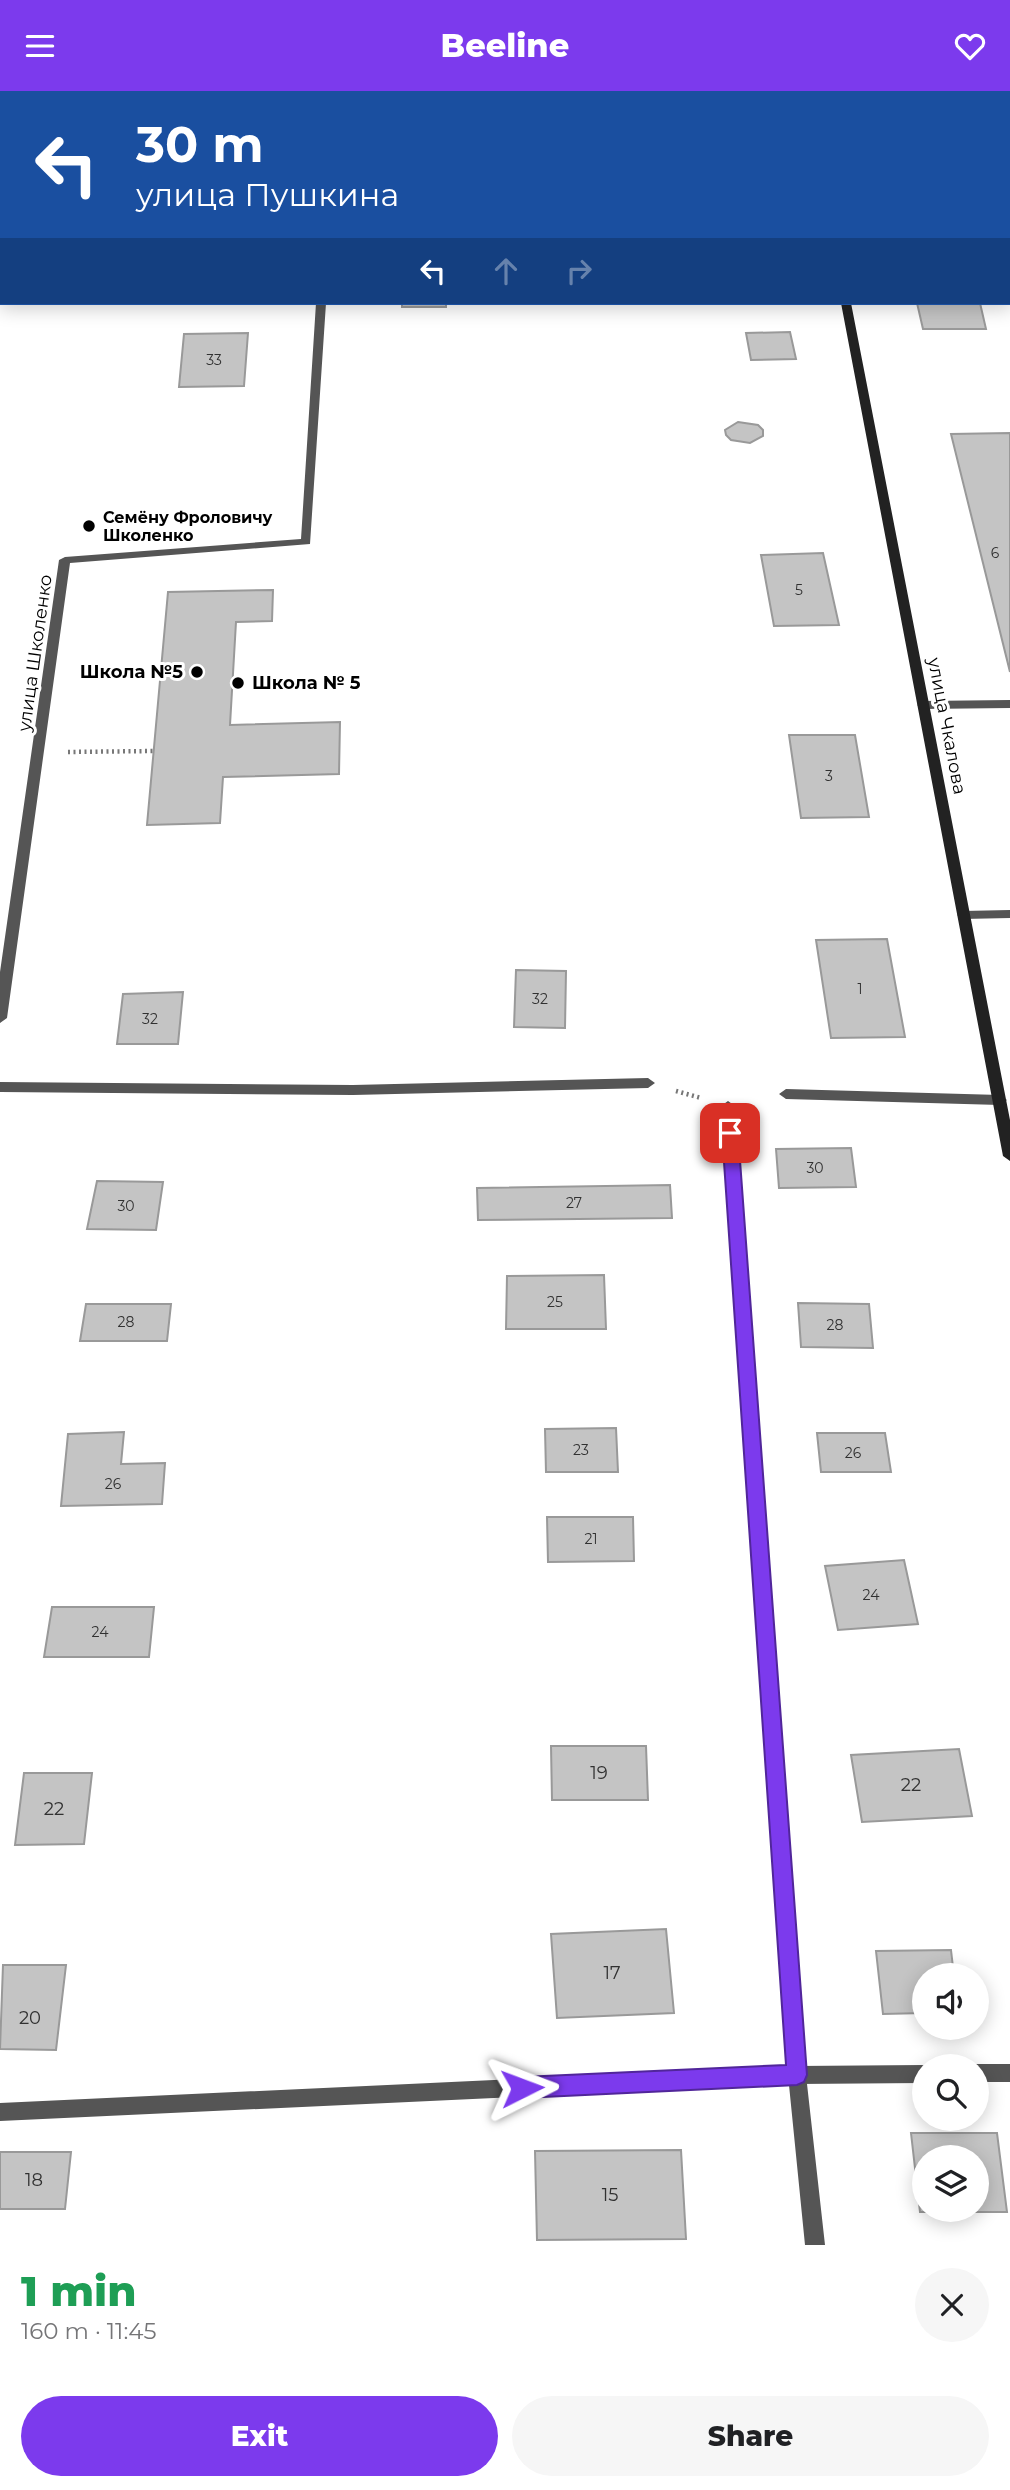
<!DOCTYPE html>
<meta charset="utf-8">
<style>
body{margin:0;font-family:Montserrat,sans-serif;background:#f6f6f6;color:#202124;height:100vh;display:flex;flex-direction:column;font-size:26px;white-space:nowrap}
*{box-sizing:border-box;margin:0}
p{font-size:23px;color:#757577}
.icon{flex:none;width:38px;height:38px;fill:none;stroke:currentColor;stroke-width:2;stroke-linecap:round;stroke-linejoin:round}
.map{position:relative;height:2154px;overflow:hidden}
.drawer{display:flex;flex-direction:column;background:#fff;flex:1}
.drawer>*{flex:none}
.guide{position:absolute;left:0px;top:0px;width:1012px;height:214px;box-shadow:0 4px 18px #0003;background:#1a4fa0;color:#fff;overflow:hidden}
.fabs{position:absolute;left:912px;top:1872px;display:grid;gap:14px}
.fabs a{display:grid;place-items:center;width:77px;height:77px;border-radius:50%;background:#fff;box-shadow:0 4px 18px #0003;font-size:35px}
.pin{position:absolute;display:grid;place-items:center;width:60px;height:60px;color:#fff;margin:-30px;border-radius:14px;box-shadow:0 4px 10px #0006}
.me{position:absolute;width:77px;margin:-38px;rotate:87deg;stroke-linejoin:round;filter:drop-shadow(0 0 5px #0008)}
.turn{display:flex;align-items:center;gap:24px;height:147px;padding:0 21px;font-size:32px}
.turn .icon{width:91px;height:91px;stroke-width:2.5}
.turn b{display:block;font-size:49px;line-height:60px}
.lanes{display:flex;align-items:center;height:66px;padding:0 21px;background:#0003;justify-content:center;gap:35px;direction:ltr}
.lanes .off{opacity:.35}
.round{display:grid;place-items:center;flex:none;width:74px;height:74px;border-radius:37px;background:#f6f6f6}
.overview{display:flex;align-items:center;justify-content:space-between;height:119px;padding:0 21px}
h1{font-size:42px;font-weight:800;line-height:52px;color:#1e9e55}
.cta{display:flex;gap:14px;margin-top:auto;padding:14px 21px}
.cta a{flex:1;height:80px;border-radius:42px;background:#7c3aed;color:#fff;font-size:28px;font-weight:800;line-height:80px;text-align:center}
.cta a+a{background:#f6f6f6;color:#202124}
header{display:flex;justify-content:space-between;align-items:center;height:91px;padding:0 21px;background:#7c3aed;color:#fff;font-size:32px;font-weight:800}
.map>svg:first-child{display:block}
.building{fill:#c4c4c4;stroke:#999;stroke-width:2;fill-rule:evenodd}
.lines{fill:none;stroke-linecap:round;stroke-linejoin:round}
.path-far1{stroke:#777;stroke-width:3.5;stroke-dasharray:1 2.5;stroke-linecap:butt}
.path{stroke:#777;stroke-width:4.5;stroke-dasharray:2 3.5;stroke-linecap:butt}
.lane{fill:#555;fill-rule:evenodd}
.street{fill:#555;fill-rule:evenodd}
.secondary{fill:#222;fill-rule:evenodd}
.route{fill:#7c3aed;stroke:#51269a;stroke-width:2}
.poi-dot{fill:#000;stroke:#fff;stroke-width:2.5}
.labels{text-anchor:middle;dominant-baseline:central;stroke-width:6;stroke-linejoin:round;paint-order:stroke}
.number-label{font-size:14px;fill:#313131}
.far-poi-label{font-size:16px;font-weight:bold;fill:#000;stroke:#fff;text-anchor:start}
.street-label{font-size:18px;fill:#000;stroke:#fff}
.poi-label{font-size:18px;font-weight:bold;fill:#000;stroke:#fff;text-anchor:end}
.near-number-label{font-size:18px;fill:#313131}
</style>
<header><svg class="icon" aria-label="menu" viewBox="0 0 24 24"><path d="M4 6h16M4 12h16M4 18h16"/></svg>Beeline<svg class="icon" aria-label="heart" viewBox="0 0 24 24"><path d="M12 20l-8-8c-3-5 5-10 8-4 3-6 11-1 8 4z"/></svg></header>
<div class="map">
<svg width="1010" height="2154" viewBox="0 0 1010 2154">
<rect width="100%" height="100%" fill="#fff"/>
<path class="building" d="M 742,0 L 742,2 L 547,2 Z
M 893,0 L 1010,0 L 1010,20 L 1010,2 Z
M 402,212 L 446,212 L 446,216 L 402,216 Z
M 917,212 L 980,212 L 986,238 L 923,238 Z
M 790,241 L 796,268 L 751,269 L 746,242 Z
M 248,242 L 244,295 L 179,296 L 184,243 Z
M 738,331 L 758,334 L 763,339 L 763,345 L 750,352 L 731,349 L 726,344 L 725,339 Z
M 1010,342 L 1010,581 L 951,343 Z
M 823,462 L 839,534 L 774,535 L 761,464 Z
M 273,499 L 272,530 L 236,531 L 230,634 L 340,631 L 339,683 L 223,686 L 220,732 L 147,734 L 168,501 Z
M 789,644 L 855,644 L 869,726 L 801,727 Z
M 887,848 L 905,946 L 831,947 L 816,849 Z
M 516,879 L 566,880 L 565,937 L 514,936 Z
M 183,901 L 178,953 L 117,953 L 123,903 Z
M 851,1057 L 856,1096 L 779,1097 L 776,1058 Z
M 97,1090 L 163,1091 L 156,1139 L 87,1138 Z
M 670,1094 L 672,1127 L 478,1129 L 477,1097 Z
M 604,1184 L 606,1238 L 506,1238 L 507,1185 Z
M 798,1212 L 869,1213 L 873,1257 L 801,1256 Z
M 86,1213 L 171,1213 L 167,1250 L 80,1250 Z
M 616,1337 L 618,1381 L 546,1381 L 545,1338 Z
M 124,1341 L 121,1373 L 165,1372 L 162,1413 L 61,1415 L 68,1343 Z
M 817,1342 L 885,1342 L 891,1381 L 821,1381 Z
M 547,1426 L 633,1426 L 634,1470 L 548,1471 Z
M 904,1469 L 918,1533 L 838,1539 L 825,1475 Z
M 52,1516 L 154,1516 L 149,1566 L 44,1566 Z
M 551,1655 L 646,1655 L 648,1709 L 552,1709 Z
M 959,1658 L 972,1725 L 862,1731 L 851,1664 Z
M 24,1682 L 92,1682 L 84,1753 L 15,1754 Z
M 666,1838 L 674,1922 L 557,1927 L 551,1843 Z
M 951,1859 L 954,1885 L 924,1885 L 924,1922 L 883,1923 L 876,1860 Z
M 3,1874 L 66,1874 L 56,1959 L 0,1958 Z
M 911,2042 L 997,2042 L 1007,2121 L 920,2121 ZM 924,2067 L 976,2067 L 976,2119 L 924,2119 Z
M 681,2059 L 686,2148 L 537,2149 L 535,2060 Z
M 0,2061 L 71,2061 L 65,2118 L 0,2118 Z"/>
<g class="lines">
<path class="path-far1" d="M 172,2 L 308,0
M 0,10 L 2,12"/>
<path class="path" d="M 68,661 L 154,660
M 676,1000 L 701,1007"/>
<path class="lane" d="M 332,0 L 340,0 L 331,2 Z
M 316,212 L 326,212 L 310,453 L 70,472 L 7,927 L 0,932 L 0,881 L 59,469 L 65,466 L 301,448 Z
M 1010,609 L 1010,617 L 923,618 L 917,614 L 923,610 Z
M 976,1973 L 1010,1973 L 1010,1991 L 976,1991 L 976,1976 L 969,1976 Z
M 924,1974 L 928,1976 L 924,1976 L 924,1992 L 797,1993 L 0,2030 L 0,2012 L 797,1975 Z"/>
<path class="street" d="M 1010,819 L 1010,827 L 963,828 L 957,824 L 963,820 Z
M 648,987 L 655,992 L 648,997 L 353,1004 L 0,1001 L 0,991 L 353,994 Z
M 786,998 L 1000,1004 L 1007,1009 L 1000,1014 L 786,1008 L 779,1003 Z
M 728,1010 L 735,1015 L 806,1984 L 825,2154 L 805,2154 L 788,1984 L 721,1015 Z"/>
<path class="secondary" d="M 802,0 L 810,0 L 810,2 L 802,2 Z
M 841,212 L 851,212 L 1010,1029 L 1010,1070 L 1003,1065 Z"/>
</g>
<path class="route" d="M 730,1037 L 738,1042 L 807,1984 L 804,1991 L 797,1994 L 522,2007 L 515,2004 L 512,1997 L 515,1989 L 522,1986 L 786,1974 L 722,1042 Z"/>
<g class="poi-dot">
<circle cx="89" cy="435" r="7"/>
<circle cx="197" cy="581" r="7"/>
<circle cx="238" cy="592" r="7"/>
</g>
<g class="labels">
<g class="number-label">
<text x="214" y="269">33</text>
<text x="995" y="462">6</text>
<text x="799" y="499">5</text>
<text x="829" y="685">3</text>
<text x="860" y="898">1</text>
<text x="540" y="908">32</text>
<text x="150" y="928">32</text>
<text x="815" y="1077">30</text>
<text x="574" y="1112">27</text>
<text x="126" y="1115">30</text>
<text x="555" y="1211">25</text>
<text x="126" y="1231">28</text>
<text x="835" y="1234">28</text>
<text x="581" y="1359">23</text>
<text x="853" y="1362">26</text>
<text x="113" y="1393">26</text>
<text x="591" y="1448">21</text>
<text x="871" y="1504">24</text>
<text x="100" y="1541">24</text>
</g>
<g class="far-poi-label">
<text x="103" y="426">Семёну Фроловичу<tspan x="103" dy="18">Школенко</tspan></text>
</g>
<g class="street-label">
<text transform="translate(35 562) rotate(-82)">улица Школенко</text>
<text transform="translate(947 635) rotate(79)">улица Чкалова</text>
</g>
<g class="poi-label">
<text x="183" y="581">Школа №5</text>
<text x="252" y="592" text-anchor="start">Школа № 5</text>
</g>
<g class="near-number-label">
<text x="599" y="1682">19</text>
<text x="911" y="1694">22</text>
<text x="54" y="1718">22</text>
<text x="612" y="1882">17</text>
<text x="30" y="1927">20</text>
<text x="34" y="2089">18</text>
<text x="610" y="2104">15</text>
</g>
</g>
</svg>
<div class="fabs">
<a><svg class="icon" aria-label="sound" viewBox="0 0 24 24"><path d="M4 9h4l5-4v14l-5-4H4zM17 9q2 3 0 6"/></svg></a>
<a><svg class="icon" aria-label="search" viewBox="0 0 24 24"><circle cx="10" cy="10" r="6"/><path d="M15 15l6 6"/></svg></a>
<a><svg class="icon" aria-label="layers" viewBox="0 0 24 24"><path d="M12 4l9 5-9 5-9-5zM3 14l9 5 9-5"/></svg></a>
</div>
<div class="pin" style="left:730px;top:1042px;background:#d93025"><svg class="icon" aria-label="arrive" viewBox="0 0 24 24"><path d="M6 21V4h12l-3 4 3 4H6"/></svg></div>
<svg class="me" style="left:522px;top:1997px" viewBox="-20 -20 40 40"><path d="M0-17L14 15 0 8-14 15z" fill="#7c3aed" stroke="#fff" stroke-width="4"/></svg>
<div class="guide">
<div class="turn"><svg class="icon" aria-label="left" viewBox="0 0 24 24"><path d="M17 20v-9H6M10 6l-5 5 5 5"/></svg><div><b>30 m</b>улица Пушкина</div></div>
<div class="lanes"><svg class="icon" aria-label="left" viewBox="0 0 24 24"><path d="M17 20v-9H6M10 6l-5 5 5 5"/></svg><svg class="icon off" aria-label="ahead" viewBox="0 0 24 24"><path d="M12 20V5M6 11l6-6 6 6"/></svg><svg class="icon off" aria-label="right" viewBox="0 0 24 24"><path d="M7 20v-9h11M14 6l5 5-5 5"/></svg></div>
</div>
</div>
<section class="drawer">
<div class="overview"><div><h1>1 min</h1><p>160 m · 11:45</p></div><a class="round"><svg class="icon" aria-label="close" viewBox="0 0 24 24"><path d="M6 6l12 12M18 6L6 18"/></svg></a></div>
<div class="cta"><a>Exit</a><a>Share</a></div>
</section>
